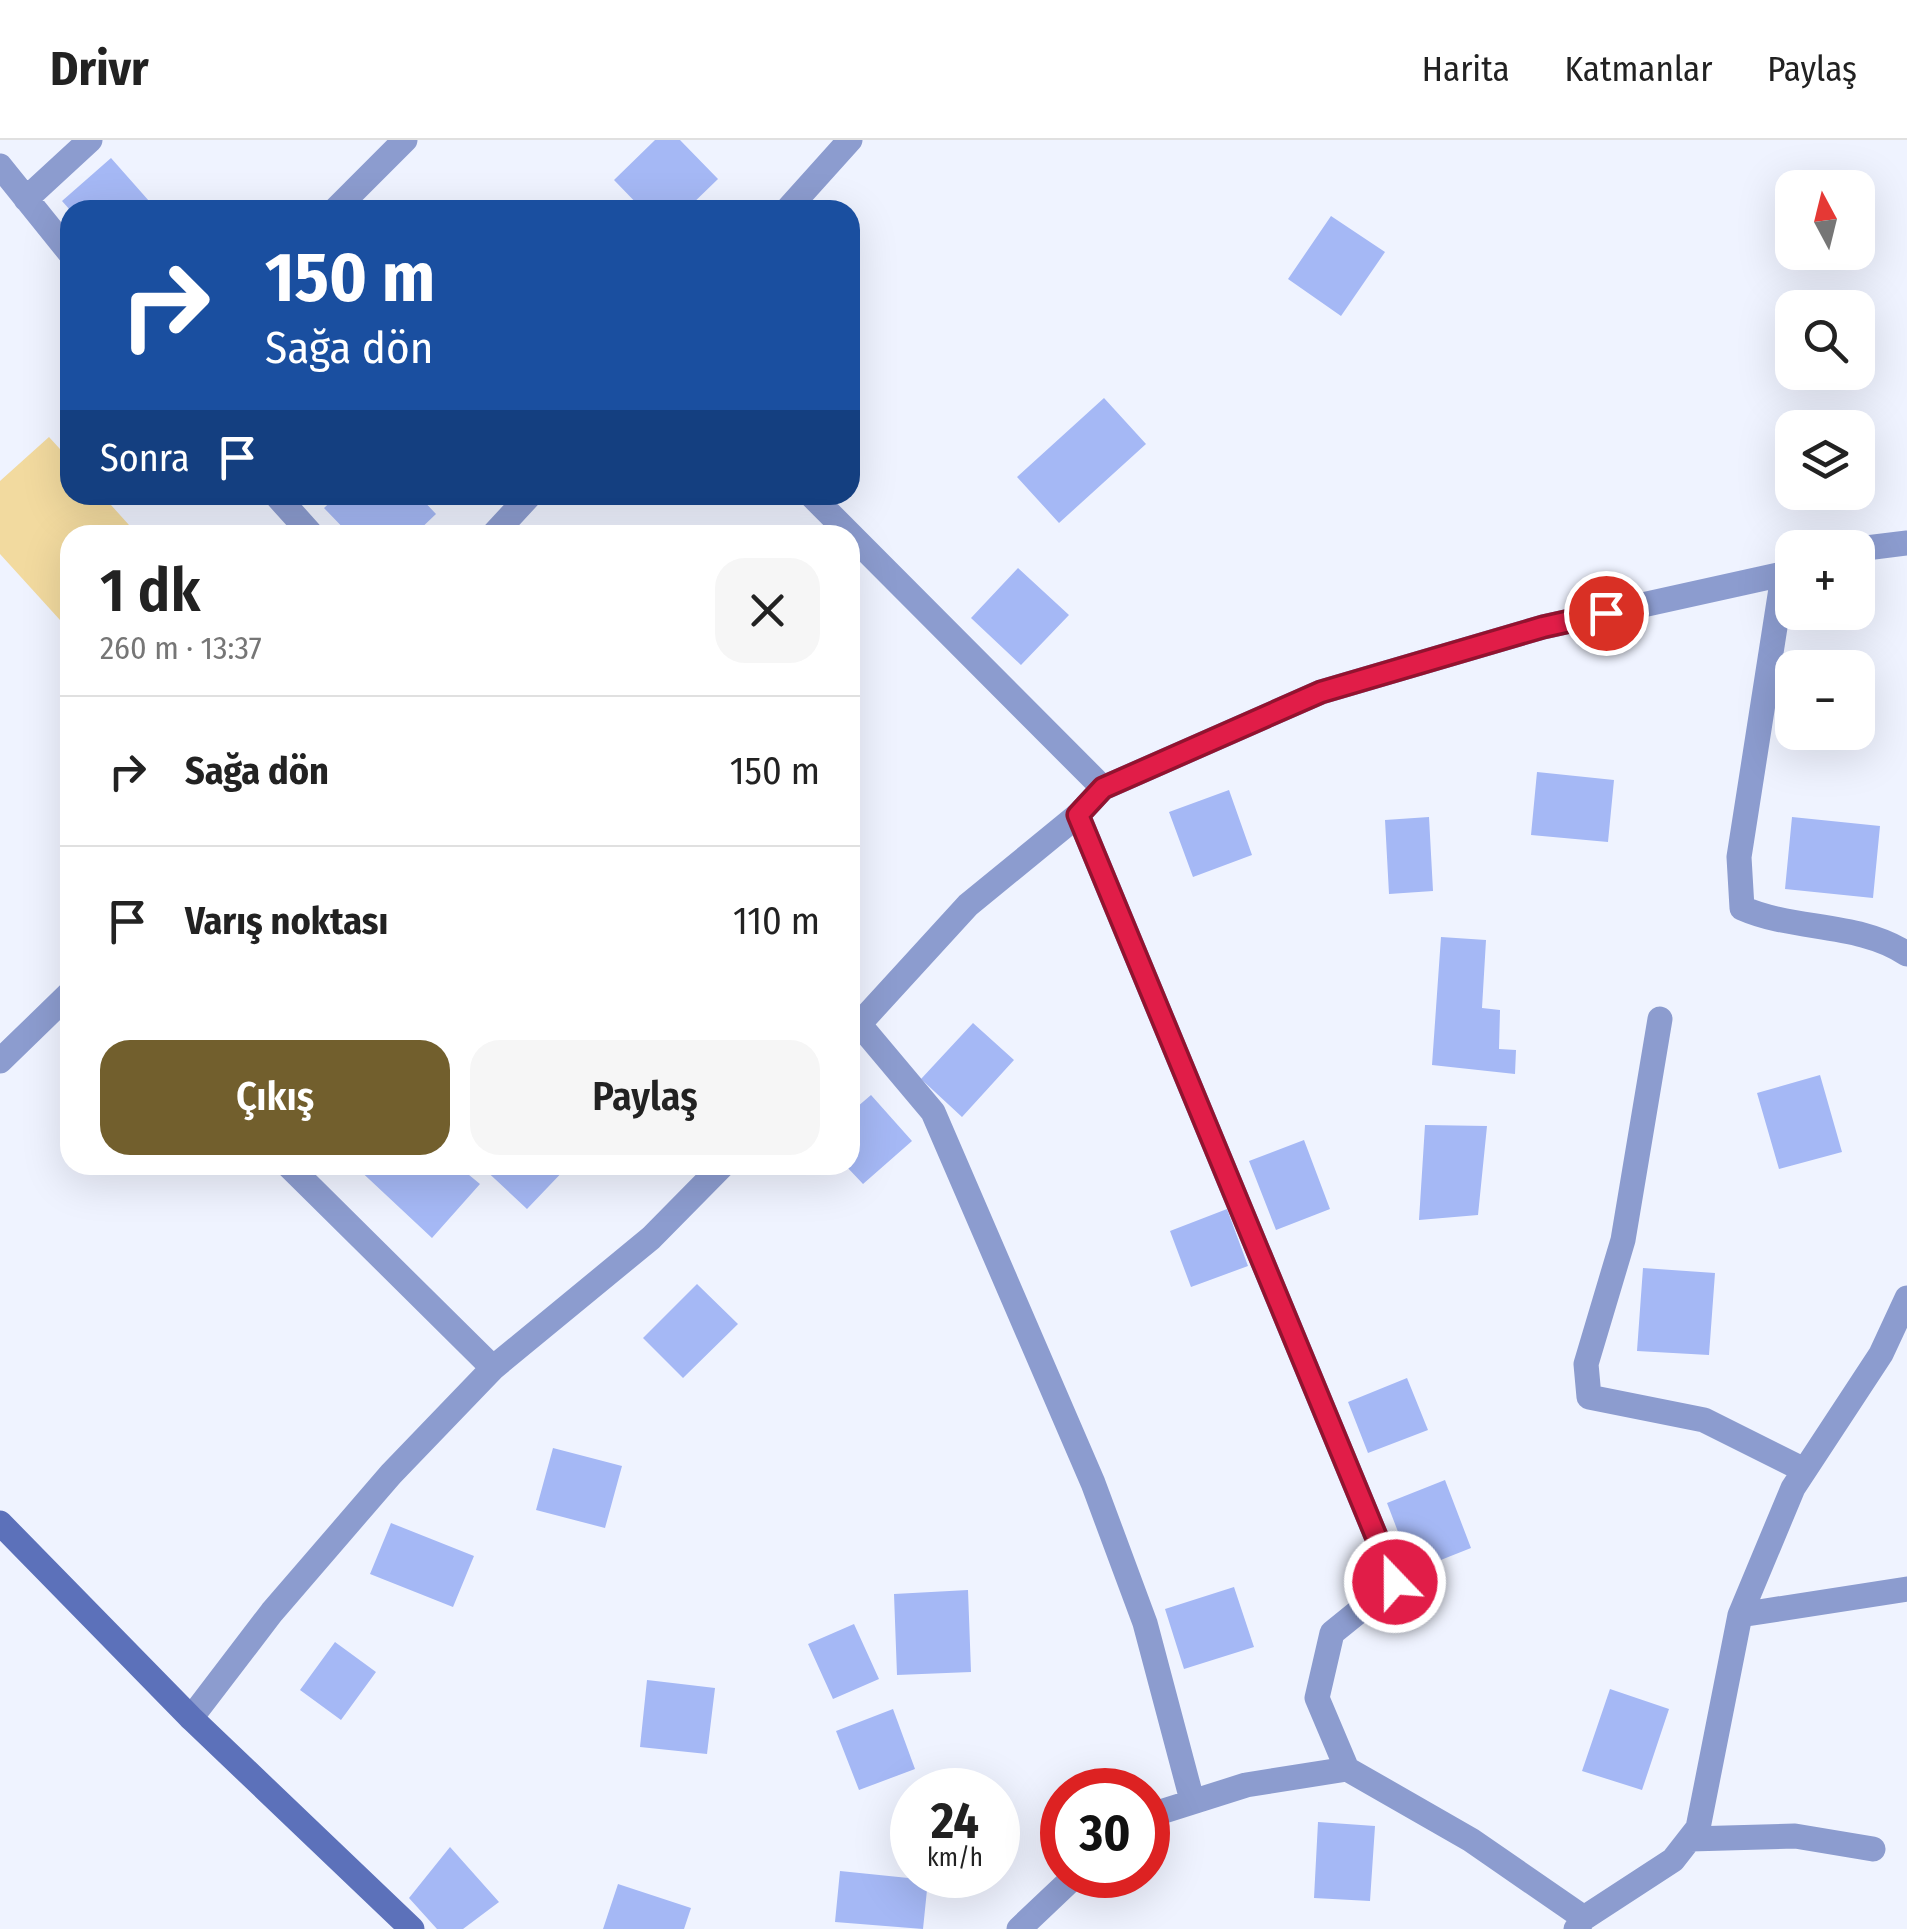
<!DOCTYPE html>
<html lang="tr">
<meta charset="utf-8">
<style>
body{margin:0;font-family:"Fira Sans Condensed",sans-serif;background:#f6f6f6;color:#222;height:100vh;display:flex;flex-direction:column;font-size:38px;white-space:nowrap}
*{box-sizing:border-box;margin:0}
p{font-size:32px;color:#767676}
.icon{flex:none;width:55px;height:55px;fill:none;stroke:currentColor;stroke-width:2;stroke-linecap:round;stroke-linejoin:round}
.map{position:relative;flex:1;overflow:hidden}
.side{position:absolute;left:60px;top:385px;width:800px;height:650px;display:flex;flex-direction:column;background:#fff;border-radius:30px;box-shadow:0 10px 40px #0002}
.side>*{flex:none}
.banner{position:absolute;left:60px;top:60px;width:800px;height:305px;border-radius:30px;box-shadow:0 10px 40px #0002;background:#1a4fa0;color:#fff;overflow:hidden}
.needle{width:65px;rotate:353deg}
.tools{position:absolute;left:1775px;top:30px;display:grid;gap:20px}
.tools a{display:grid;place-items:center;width:100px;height:100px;border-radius:20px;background:#fff;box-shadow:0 10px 40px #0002;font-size:50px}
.speed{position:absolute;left:890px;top:1628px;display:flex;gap:20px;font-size:50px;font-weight:700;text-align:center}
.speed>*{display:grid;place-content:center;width:130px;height:130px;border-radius:50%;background:#fff;box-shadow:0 10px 40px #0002;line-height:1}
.speed small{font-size:25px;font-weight:400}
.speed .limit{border:15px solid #d22;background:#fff;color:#111}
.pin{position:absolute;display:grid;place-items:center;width:85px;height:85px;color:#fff;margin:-42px;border:5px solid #fff;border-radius:50%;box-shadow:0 2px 10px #0007}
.me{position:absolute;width:110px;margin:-55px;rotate:338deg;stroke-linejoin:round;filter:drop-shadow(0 0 8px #0008)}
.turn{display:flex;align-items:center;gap:35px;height:210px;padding:0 40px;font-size:45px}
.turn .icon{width:130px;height:130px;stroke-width:2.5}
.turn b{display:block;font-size:70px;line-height:85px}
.then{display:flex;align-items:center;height:95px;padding:0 40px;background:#0003;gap:20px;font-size:38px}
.round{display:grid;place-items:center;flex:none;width:105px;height:105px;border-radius:30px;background:#f6f6f6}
.headline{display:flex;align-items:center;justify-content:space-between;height:170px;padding:0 40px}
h1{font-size:60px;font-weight:600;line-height:75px}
.button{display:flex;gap:20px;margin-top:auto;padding:20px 40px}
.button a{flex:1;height:115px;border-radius:30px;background:#725f2d;color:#fff;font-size:40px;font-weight:600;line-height:115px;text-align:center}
.button a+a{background:#f6f6f6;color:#222}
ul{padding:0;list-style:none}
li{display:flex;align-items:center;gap:30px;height:150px;padding:0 40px;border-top:2px solid #e0e0e0}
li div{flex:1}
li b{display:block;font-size:38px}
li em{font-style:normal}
header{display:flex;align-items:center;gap:60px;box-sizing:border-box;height:140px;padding:0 50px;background:#fff;border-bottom:2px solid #e0e0e0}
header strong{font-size:48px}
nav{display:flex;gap:55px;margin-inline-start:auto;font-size:35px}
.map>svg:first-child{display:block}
.green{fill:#f2da9f}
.building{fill:#a5b8f5}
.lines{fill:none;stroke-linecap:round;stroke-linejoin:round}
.street{stroke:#8c9ccf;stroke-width:25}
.secondary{stroke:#5c71ba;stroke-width:25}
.route-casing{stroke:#92132f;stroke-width:25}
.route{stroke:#e11d48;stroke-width:18}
</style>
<header>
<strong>Drivr</strong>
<nav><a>Harita</a><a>Katmanlar</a><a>Paylaş</a></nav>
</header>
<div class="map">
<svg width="1907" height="1789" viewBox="0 0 1907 1789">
<rect width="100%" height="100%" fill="#eff3ff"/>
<path class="green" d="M 49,297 L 70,320 L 70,355 L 102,355 L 138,395 L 70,395 L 70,491 L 0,414 L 0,341 Z"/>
<path class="building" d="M 655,0 L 680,0 L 718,39 L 686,70 L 643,70 L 614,40 Z
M 111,18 L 157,70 L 70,70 L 62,61 Z
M 1331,76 L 1385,112 L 1341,176 L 1288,139 Z
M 1104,258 L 1146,304 L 1059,383 L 1017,337 Z
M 338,355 L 418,355 L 436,374 L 414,395 L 350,395 L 324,368 Z
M 1018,428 L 1069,475 L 1021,525 L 971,478 Z
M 1537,632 L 1614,640 L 1608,702 L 1531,695 Z
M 1229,650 L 1252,715 L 1193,737 L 1169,672 Z
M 1429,677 L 1433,751 L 1389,754 L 1385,680 Z
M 1792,677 L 1880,686 L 1873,758 L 1785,749 Z
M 1441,797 L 1486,800 L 1482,868 L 1500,870 L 1499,909 L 1516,910 L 1515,934 L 1432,925 Z
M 973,883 L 1014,920 L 962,977 L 921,939 Z
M 1820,935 L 1842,1012 L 1779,1029 L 1757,953 Z
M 871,955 L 912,1001 L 863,1044 L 845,1025 L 850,1025 L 850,973 Z
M 1425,985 L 1487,986 L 1478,1075 L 1419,1080 Z
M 1304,1000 L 1330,1069 L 1276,1090 L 1249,1021 Z
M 354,1025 L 457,1025 L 480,1044 L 432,1098 Z
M 480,1025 L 569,1025 L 527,1069 Z
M 1227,1069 L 1248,1126 L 1191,1147 L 1170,1091 Z
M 1643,1128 L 1715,1133 L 1709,1215 L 1637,1211 Z
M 697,1144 L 738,1184 L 683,1238 L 643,1198 Z
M 1407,1238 L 1428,1290 L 1368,1313 L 1348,1262 Z
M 553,1308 L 622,1326 L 605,1388 L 536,1370 Z
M 1445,1340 L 1471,1408 L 1413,1431 L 1387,1363 Z
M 391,1383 L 474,1416 L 453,1467 L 370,1434 Z
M 1234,1447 L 1254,1507 L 1184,1529 L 1165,1469 Z
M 968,1450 L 971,1532 L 897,1535 L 894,1454 Z
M 854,1484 L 879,1539 L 833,1559 L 808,1504 Z
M 335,1502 L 376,1532 L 341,1580 L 300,1550 Z
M 647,1540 L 715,1548 L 707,1614 L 640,1607 Z
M 1610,1549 L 1669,1569 L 1642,1650 L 1582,1631 Z
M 893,1569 L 915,1629 L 859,1650 L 836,1591 Z
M 1318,1682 L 1375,1686 L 1370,1761 L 1314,1758 Z
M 450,1707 L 499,1762 L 463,1789 L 437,1789 L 409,1758 Z
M 840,1731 L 928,1740 L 923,1789 L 835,1782 Z
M 618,1744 L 691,1768 L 684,1789 L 603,1789 Z"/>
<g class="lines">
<path class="street" d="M 0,26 L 70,113
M 26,59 L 90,0
M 335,70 L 405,0
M 787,70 L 850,0
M 276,355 L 312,395
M 811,355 L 1103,648
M 493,395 L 530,355
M 1858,409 L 1907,403
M 1783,436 L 1739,717 L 1742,768 C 1794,791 1859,782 1907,814
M 1078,675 L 1395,1442 L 1332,1493 L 1317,1558 L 1347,1629 L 1471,1700 L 1584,1778
M 1660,879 L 1623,1100 L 1586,1224 L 1589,1257 L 1704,1280 L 1804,1330
M 859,884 L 933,972 L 1093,1343 L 1145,1483 L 1192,1660
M 850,894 L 968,765 L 1078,675 L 1103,648 L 1321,552 L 1543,487 L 1792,432
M 0,921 L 70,853
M 288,1025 L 493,1228
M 1740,1475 L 1907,1449
M 191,1578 L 272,1472 L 391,1334 L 493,1228 L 651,1098 L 723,1025
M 1148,1676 L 1246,1645 L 1347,1629
M 1690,1699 L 1795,1696 L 1873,1709
M 1019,1789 L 1076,1735
M 1576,1789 L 1584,1778 L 1673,1720 L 1698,1688 L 1740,1475 L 1793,1348 L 1881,1214 L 1907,1158"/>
<path class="secondary" d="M 0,1383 L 191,1578 L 412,1789"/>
</g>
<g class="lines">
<g class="route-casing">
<path id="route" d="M 1395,1442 L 1078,675 L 1103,648 L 1321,552 L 1543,487 L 1606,473"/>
</g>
<use href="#route" class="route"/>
</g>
</svg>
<div class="tools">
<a><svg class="needle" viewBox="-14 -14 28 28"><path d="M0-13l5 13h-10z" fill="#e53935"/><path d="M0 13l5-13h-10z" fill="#767676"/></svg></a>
<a><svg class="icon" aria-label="search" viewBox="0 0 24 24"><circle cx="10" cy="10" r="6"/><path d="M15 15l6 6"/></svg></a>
<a><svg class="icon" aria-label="layers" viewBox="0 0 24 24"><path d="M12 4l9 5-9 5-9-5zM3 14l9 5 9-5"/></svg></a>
<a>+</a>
<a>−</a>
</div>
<div class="speed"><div>24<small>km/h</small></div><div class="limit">30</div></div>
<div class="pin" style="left:1606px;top:473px;background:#d93025"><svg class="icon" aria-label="arrive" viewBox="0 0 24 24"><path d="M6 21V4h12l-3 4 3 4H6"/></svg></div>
<svg class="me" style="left:1395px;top:1442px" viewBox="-20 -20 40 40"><circle r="17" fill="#e11d48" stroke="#fff" stroke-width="3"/><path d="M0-11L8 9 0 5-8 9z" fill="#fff"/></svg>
<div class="banner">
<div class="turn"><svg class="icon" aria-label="right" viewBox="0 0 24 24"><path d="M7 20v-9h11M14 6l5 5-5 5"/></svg><div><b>150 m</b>Sağa dön</div></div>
<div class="then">Sonra<svg class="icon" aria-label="arrive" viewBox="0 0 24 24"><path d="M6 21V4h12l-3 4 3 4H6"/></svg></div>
</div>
<section class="side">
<div class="headline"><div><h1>1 dk</h1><p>260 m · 13:37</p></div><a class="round"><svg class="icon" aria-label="close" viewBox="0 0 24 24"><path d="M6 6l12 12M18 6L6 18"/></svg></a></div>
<ul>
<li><svg class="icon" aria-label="right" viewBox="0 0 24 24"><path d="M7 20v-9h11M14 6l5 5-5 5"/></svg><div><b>Sağa dön</b></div><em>150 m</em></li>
<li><svg class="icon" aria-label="arrive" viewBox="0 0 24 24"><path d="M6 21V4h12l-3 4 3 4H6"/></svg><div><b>Varış noktası</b></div><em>110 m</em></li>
</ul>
<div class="button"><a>Çıkış</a><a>Paylaş</a></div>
</section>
</div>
